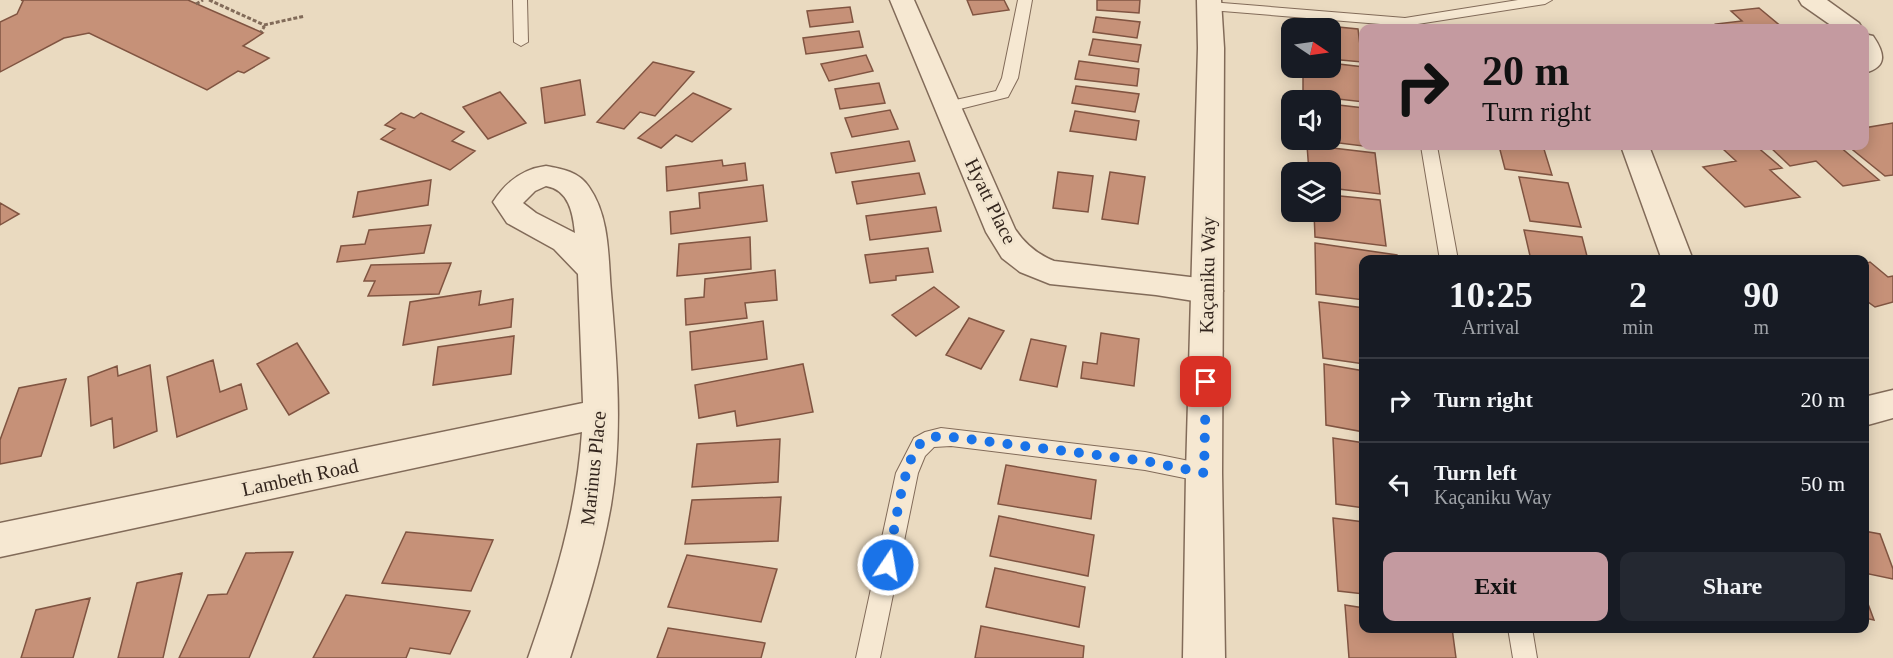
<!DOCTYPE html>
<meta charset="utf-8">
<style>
body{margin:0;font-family:"Times New Roman",serif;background:#242831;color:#f1f3f6;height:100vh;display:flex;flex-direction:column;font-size:22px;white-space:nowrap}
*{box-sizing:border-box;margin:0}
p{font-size:20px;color:#9ea1a6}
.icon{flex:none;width:33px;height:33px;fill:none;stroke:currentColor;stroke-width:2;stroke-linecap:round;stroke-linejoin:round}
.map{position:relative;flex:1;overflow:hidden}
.drawer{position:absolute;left:1359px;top:255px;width:510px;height:378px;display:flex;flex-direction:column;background:#171b24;border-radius:12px;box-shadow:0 3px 15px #0003}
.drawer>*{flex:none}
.top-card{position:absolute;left:1359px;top:24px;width:510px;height:126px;border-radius:12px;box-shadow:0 3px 15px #0003;background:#c49aa0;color:#111;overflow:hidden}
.needle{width:39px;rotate:103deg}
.fabs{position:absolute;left:1281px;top:18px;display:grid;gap:12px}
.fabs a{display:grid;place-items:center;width:60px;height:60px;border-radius:12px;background:#171b24;box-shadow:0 3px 15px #0003;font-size:30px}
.pin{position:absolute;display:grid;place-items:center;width:51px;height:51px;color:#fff;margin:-26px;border-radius:12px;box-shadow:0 3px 9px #0006}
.me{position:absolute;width:66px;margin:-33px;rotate:12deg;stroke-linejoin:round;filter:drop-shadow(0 0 4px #0008)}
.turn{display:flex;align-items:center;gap:21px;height:126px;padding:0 24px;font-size:27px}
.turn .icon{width:78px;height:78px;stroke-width:2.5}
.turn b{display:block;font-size:42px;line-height:51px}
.eta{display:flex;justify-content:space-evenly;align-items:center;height:102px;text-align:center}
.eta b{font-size:36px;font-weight:700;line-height:42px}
.button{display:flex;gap:12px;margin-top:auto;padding:12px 24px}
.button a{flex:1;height:69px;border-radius:12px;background:#c49aa0;color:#111;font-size:24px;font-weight:700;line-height:69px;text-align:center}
.button a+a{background:#242831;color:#f1f3f6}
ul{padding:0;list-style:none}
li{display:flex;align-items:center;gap:18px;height:84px;padding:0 24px;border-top:2px solid #363941}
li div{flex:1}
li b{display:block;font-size:22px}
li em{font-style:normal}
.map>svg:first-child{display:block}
.building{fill:#c69178;stroke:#805441;stroke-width:1.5}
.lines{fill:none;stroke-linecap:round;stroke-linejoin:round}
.service-casing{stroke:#826b59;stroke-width:2}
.minor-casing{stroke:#826b59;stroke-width:3}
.tertiary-casing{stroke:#826b59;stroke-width:3}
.path{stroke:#826b59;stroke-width:3;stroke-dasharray:4 2;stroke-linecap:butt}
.service{fill:#f6e8d2;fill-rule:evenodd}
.minor{fill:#f6e8d2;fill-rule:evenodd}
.tertiary{fill:#f6e8d2;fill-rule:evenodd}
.route{stroke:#1a73e8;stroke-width:10;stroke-dasharray:0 18}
.labels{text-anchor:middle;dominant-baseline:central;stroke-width:6;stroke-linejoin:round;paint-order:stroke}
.street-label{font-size:20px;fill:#33251d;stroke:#f2e5cf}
</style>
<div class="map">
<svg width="1893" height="658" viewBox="0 0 1893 658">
<rect width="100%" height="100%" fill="#eadac0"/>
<path class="building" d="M 21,0 L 188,0 L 263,33 L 243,46 L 269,58 L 244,73 L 238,71 L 207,90 L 89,33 L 64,38 L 0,72 L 0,22 L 17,14 L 23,1 Z
M 967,0 L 1004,0 L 1009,10 L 973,15 Z
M 1097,0 L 1140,0 L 1139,13 L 1097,10 Z
M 850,7 L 853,22 L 810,27 L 807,11 Z
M 1759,8 L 1783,28 L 1721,28 L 1716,24 L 1742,21 L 1731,11 Z
M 1096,17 L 1140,22 L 1137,38 L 1093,32 Z
M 1298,23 L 1358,29 L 1362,62 L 1330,59 L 1330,28 L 1299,28 Z
M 859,31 L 863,47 L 806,54 L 803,38 Z
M 1093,39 L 1141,45 L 1138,62 L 1089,55 Z
M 866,55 L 873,71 L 829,81 L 821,64 Z
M 1079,61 L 1139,69 L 1137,86 L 1075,79 Z
M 653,62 L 694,72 L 655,116 L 640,112 L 624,129 L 597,122 Z
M 1330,63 L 1364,67 L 1364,102 L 1303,95 L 1303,68 L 1330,68 Z
M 580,80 L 585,115 L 545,123 L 541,88 Z
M 879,83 L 885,103 L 840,109 L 835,89 Z
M 1076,86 L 1139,94 L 1135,112 L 1072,103 Z
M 500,92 L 526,123 L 488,139 L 463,107 Z
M 693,93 L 731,109 L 692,142 L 676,135 L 661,148 L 638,138 Z
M 1330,104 L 1364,108 L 1363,146 L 1315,140 L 1330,140 Z
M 890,110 L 898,129 L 852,137 L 845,118 Z
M 1075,111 L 1139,121 L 1136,140 L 1070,131 Z
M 401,113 L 414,118 L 421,113 L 464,132 L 452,141 L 475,151 L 450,170 L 381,139 L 395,129 L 385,125 Z
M 1893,123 L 1893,175 L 1885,176 L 1848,146 L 1864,146 L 1864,128 Z
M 909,141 L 915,161 L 836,173 L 831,153 Z
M 1307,145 L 1375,153 L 1380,194 L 1330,188 L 1330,172 L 1309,172 Z
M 1499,146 L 1543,146 L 1552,175 L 1505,169 Z
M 1742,146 L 1756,146 L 1782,168 L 1770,170 L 1800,197 L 1745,207 L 1703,167 L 1736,161 L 1723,149 Z
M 1769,146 L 1839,146 L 1879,180 L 1843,186 L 1816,161 L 1790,166 Z
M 722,160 L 723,166 L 745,163 L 747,180 L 667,191 L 666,167 Z
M 1058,172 L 1093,176 L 1088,212 L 1053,208 Z
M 1110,172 L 1145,177 L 1138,224 L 1102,219 Z
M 919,173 L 925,194 L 857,204 L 852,182 Z
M 1519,177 L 1568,183 L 1581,227 L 1530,221 Z
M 431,180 L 428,205 L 353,217 L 358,192 Z
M 763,185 L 767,221 L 671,234 L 670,212 L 700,208 L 699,193 Z
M 1330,195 L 1380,200 L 1386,246 L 1315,237 L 1314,212 L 1330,212 Z
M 0,203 L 19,214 L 0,225 Z
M 936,207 L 941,231 L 870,240 L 866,216 Z
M 431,225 L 424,253 L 337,262 L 341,246 L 365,244 L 369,230 Z
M 1524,230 L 1582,237 L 1588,260 L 1531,260 Z
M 750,237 L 751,269 L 677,276 L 679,244 Z
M 1315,243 L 1397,255 L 1398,260 L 1364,260 L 1364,300 L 1316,294 Z
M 928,248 L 933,272 L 896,276 L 896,280 L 870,283 L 865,255 Z
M 1870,262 L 1888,277 L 1893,276 L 1893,302 L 1875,307 L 1864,299 L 1864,264 Z
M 451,263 L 439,294 L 368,296 L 375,281 L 364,281 L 371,265 Z
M 775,270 L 777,300 L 745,303 L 747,318 L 686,325 L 685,299 L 704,297 L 705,279 Z
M 934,287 L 959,307 L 916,336 L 892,315 Z
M 481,291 L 479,305 L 513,299 L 511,327 L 403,345 L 410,302 Z
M 1319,302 L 1364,308 L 1364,364 L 1323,358 Z
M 969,318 L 1004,331 L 981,369 L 946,355 Z
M 763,321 L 767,359 L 692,370 L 690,332 Z
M 1101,333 L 1139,339 L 1134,386 L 1081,378 L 1083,362 L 1097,364 Z
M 514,336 L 511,374 L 433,385 L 438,347 Z
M 1031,339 L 1066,346 L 1057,387 L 1020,380 Z
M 297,343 L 329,393 L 289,415 L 257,364 Z
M 213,360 L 220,392 L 241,384 L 247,409 L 177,437 L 167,377 Z
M 803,364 L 813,412 L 737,426 L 735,411 L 699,418 L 695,385 Z
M 1324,364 L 1364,371 L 1364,432 L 1326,425 Z
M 150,365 L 157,431 L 114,448 L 112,418 L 91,426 L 88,377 L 117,366 L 118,376 Z
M 66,379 L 41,456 L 0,464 L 0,440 L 19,388 Z
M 1333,438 L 1364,443 L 1364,508 L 1336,504 Z
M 780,439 L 778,482 L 692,487 L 697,444 Z
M 1006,465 L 1096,480 L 1091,519 L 998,504 Z
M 781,497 L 778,541 L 685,544 L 692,500 Z
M 999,516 L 1094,535 L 1088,576 L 990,556 Z
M 1333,518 L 1364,522 L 1364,594 L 1338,591 Z
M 1864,531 L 1880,534 L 1893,569 L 1893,579 L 1864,573 Z
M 406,532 L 493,540 L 471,591 L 382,583 Z
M 293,552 L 249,658 L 179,658 L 208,595 L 227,594 L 246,553 Z
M 687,555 L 777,569 L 761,622 L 668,607 Z
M 995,568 L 1085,587 L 1079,627 L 986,607 Z
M 182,573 L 163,658 L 118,658 L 137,583 Z
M 1864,593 L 1874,620 L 1864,618 Z
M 346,595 L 470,611 L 450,654 L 410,648 L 406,658 L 313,658 Z
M 90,598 L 73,658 L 21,658 L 36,610 Z
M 1345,605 L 1364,608 L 1364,628 L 1452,628 L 1456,658 L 1349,658 Z
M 981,626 L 1084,646 L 1083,658 L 975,658 Z
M 668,628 L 765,643 L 761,658 L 657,658 Z"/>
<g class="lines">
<g class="service-casing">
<path id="service" d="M 513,0 L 527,0 L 528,42 L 521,46 L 514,42 Z
M 1018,0 L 1032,0 L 1018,78 L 1008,97 L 948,112 L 942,111 L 940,107 L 942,103 L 996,91 L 1002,78 Z
M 1518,0 L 1552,0 L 1545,4 L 1405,26 L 1210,10 L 1203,6 L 1210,2 L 1405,18 Z
M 1421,146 L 1437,146 L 1458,260 L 1440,260 Z
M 941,428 L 1145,452 L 1204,464 L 1212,466 L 1215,473 L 1212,480 L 1204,482 L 1145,470 L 951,446 L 934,447 L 925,456 L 918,473 L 880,658 L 856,658 L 896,473 L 914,438 L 925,432 Z
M 1508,628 L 1532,628 L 1537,658 L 1513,658 Z"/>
</g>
<g class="minor-casing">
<path id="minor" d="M 890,0 L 914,0 L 1015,229 C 1025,244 1037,254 1054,261 L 1207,279 L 1218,283 L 1223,291 L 1218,299 L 1207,303 L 1156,295 L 1050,284 L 1020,272 L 1002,258 L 986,232 Z
M 1799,0 L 1827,0 L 1859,23 L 1862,28 L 1835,28 L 1802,5 Z
M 1864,34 L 1873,36 C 1884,52 1889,67 1864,73 Z
M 1621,146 L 1649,146 L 1693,260 L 1662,260 Z
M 546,166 C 563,169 579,172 589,187 C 610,217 608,258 611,292 C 617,363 623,434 611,505 C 602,557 586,608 570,658 L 528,658 C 554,584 577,511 582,432 L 0,557 L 0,523 L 583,403 L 578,274 L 554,249 L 507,223 L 493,202 C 506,182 522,169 546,166 ZM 546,186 C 569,190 573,213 575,233 L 536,213 L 523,203 L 535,191 Z
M 1893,390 L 1893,418 L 1864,426 L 1864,397 Z"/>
</g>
<g class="tertiary-casing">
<path id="tertiary" d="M 1197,0 L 1221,0 L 1224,48 L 1222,473 L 1225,658 L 1183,658 L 1186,473 L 1198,48 Z"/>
</g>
<path class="path" d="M 209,0 L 262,24 L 264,27 L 261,32
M 196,4 L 203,0
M 264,25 L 305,16"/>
<use href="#service" class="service"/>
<use href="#minor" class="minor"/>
<use href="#tertiary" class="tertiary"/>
</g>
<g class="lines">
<path class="route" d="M 888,565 C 893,539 903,460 920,444 C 929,435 941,436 951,437 L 1145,461 L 1204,473 L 1206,382"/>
</g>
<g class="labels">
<g class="street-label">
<text transform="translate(991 201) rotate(64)">Hyatt Place</text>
<text transform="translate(1207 275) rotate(-89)">Kaçaniku Way</text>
<text transform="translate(593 468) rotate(-84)">Marinus Place</text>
<text transform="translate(300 477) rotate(-12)">Lambeth Road</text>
</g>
</g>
</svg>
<div class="fabs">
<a><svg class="needle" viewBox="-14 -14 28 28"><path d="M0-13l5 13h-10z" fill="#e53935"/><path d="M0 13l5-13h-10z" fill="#9ea1a6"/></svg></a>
<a><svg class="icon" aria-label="sound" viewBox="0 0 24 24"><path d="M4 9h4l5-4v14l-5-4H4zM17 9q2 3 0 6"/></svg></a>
<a><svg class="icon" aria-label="layers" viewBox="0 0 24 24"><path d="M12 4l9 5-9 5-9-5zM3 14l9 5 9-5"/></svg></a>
</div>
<div class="pin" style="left:1206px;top:382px;background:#d93025"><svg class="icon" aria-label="arrive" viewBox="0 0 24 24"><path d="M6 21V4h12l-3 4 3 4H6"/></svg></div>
<svg class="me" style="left:888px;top:565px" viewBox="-20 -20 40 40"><circle r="17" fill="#1a73e8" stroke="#fff" stroke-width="3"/><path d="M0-11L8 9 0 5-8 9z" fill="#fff"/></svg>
<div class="top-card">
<div class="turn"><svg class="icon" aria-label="right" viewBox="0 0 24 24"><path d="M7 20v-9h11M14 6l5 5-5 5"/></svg><div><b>20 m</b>Turn right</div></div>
</div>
<section class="drawer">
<div class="eta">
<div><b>10:25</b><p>Arrival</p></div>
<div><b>2</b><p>min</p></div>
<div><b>90</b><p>m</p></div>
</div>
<ul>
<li><svg class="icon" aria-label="right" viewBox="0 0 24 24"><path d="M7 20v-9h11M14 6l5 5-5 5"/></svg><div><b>Turn right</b></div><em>20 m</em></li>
<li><svg class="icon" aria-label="left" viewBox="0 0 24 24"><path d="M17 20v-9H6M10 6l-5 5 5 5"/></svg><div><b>Turn left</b><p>Kaçaniku Way</p></div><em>50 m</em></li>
</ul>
<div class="button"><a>Exit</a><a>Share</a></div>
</section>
</div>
